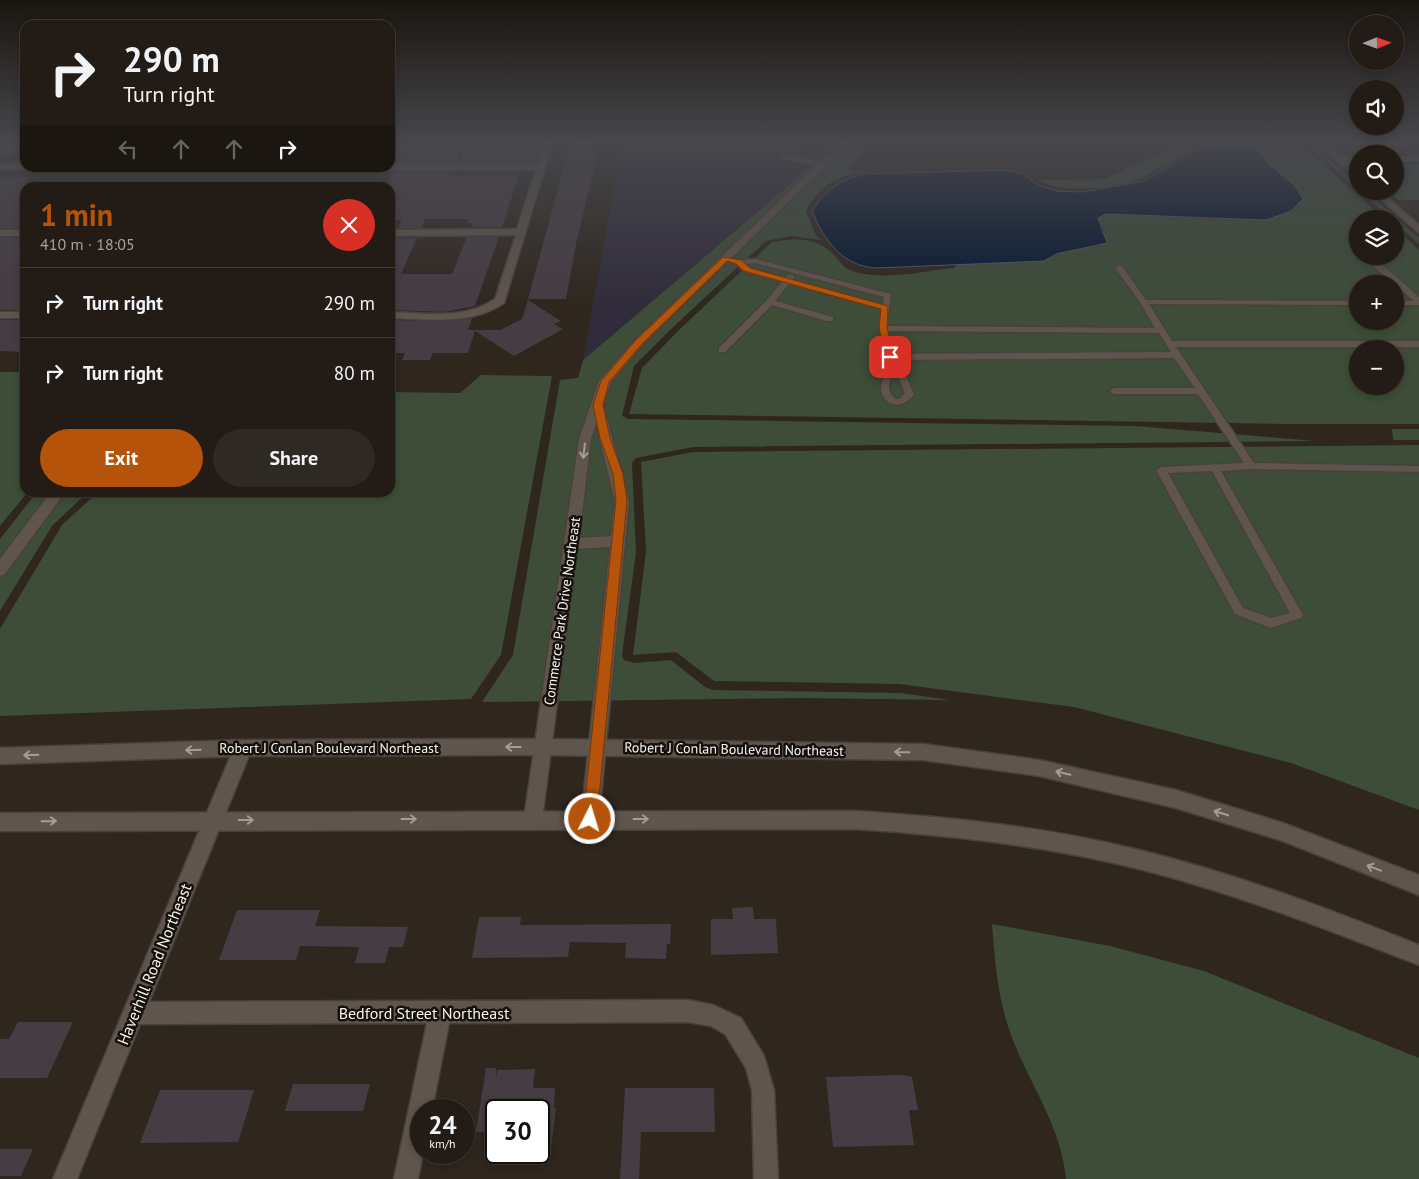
<!DOCTYPE html>
<meta charset="utf-8">
<style>
body{margin:0;font-family:"PT Sans",sans-serif;background:#2f2923;color:#f1f3f6;height:100vh;display:flex;flex-direction:column;font-size:19px;white-space:nowrap}
*{box-sizing:border-box;margin:0}
p{font-size:16px;color:#a3a1a1}
.icon{flex:none;width:28px;height:28px;fill:none;stroke:currentColor;stroke-width:2;stroke-linecap:round;stroke-linejoin:round}
.map{position:relative;flex:1;overflow:hidden}
.details{position:absolute;left:20px;top:182px;width:375px;height:315px;display:flex;flex-direction:column;background:#231c16;border-radius:15px;box-shadow:0 2px 8px #0003,0 0 0 1px #403a35}
.details>*{flex:none}
.guide{position:absolute;left:20px;top:20px;width:375px;height:152px;border-radius:15px;box-shadow:0 2px 8px #0003,0 0 0 1px #403a35;background:#231c16;color:#f1f3f6;overflow:hidden}
.needle{width:32px;rotate:89deg}
.buttons{position:absolute;left:1349px;top:15px;display:grid;gap:10px}
.buttons a{display:grid;place-items:center;width:55px;height:55px;border-radius:50%;background:#231c16;box-shadow:0 2px 8px #0003,0 0 0 1px #403a35;font-size:25px}
.speed{position:absolute;left:410px;top:1099px;display:flex;gap:10px;font-size:25px;font-weight:700;text-align:center}
.speed>*{display:grid;place-content:center;width:65px;height:65px;border-radius:50%;background:#231c16;box-shadow:0 2px 8px #0003,0 0 0 1px #403a35;line-height:1}
.speed small{font-size:12px;font-weight:400}
.speed .limit{border:2px solid #111;border-radius:8px;background:#fff;color:#111}
.pin{position:absolute;display:grid;place-items:center;width:42px;height:42px;color:#fff;margin:-21px;border-radius:10px;box-shadow:0 2px 8px #0006}
.me{position:absolute;width:55px;margin:-28px;rotate:5deg;stroke-linejoin:round;filter:drop-shadow(0 0 4px #0008)}
.turn{display:flex;align-items:center;gap:18px;height:105px;padding:0 20px;font-size:22px}
.turn .icon{width:65px;height:65px;stroke-width:2.5}
.turn b{display:block;font-size:35px;line-height:42px}
.lanes{display:flex;align-items:center;height:48px;padding:0 20px;background:#0003;justify-content:center;gap:25px;direction:ltr}
.lanes .off{opacity:.35}
.round{display:grid;place-items:center;flex:none;width:52px;height:52px;border-radius:26px;background:#2f2923}
.headline{display:flex;align-items:center;justify-content:space-between;height:85px;padding:0 20px}
h1{font-size:30px;font-weight:600;line-height:38px;color:#b45309}
.cta{display:flex;gap:10px;margin-top:auto;padding:10px 20px}
.cta a{flex:1;height:58px;border-radius:30px;background:#b45309;color:#fff;font-size:20px;font-weight:600;line-height:58px;text-align:center}
.cta a+a{background:#2f2923;color:#f1f3f6}
ul{padding:0;list-style:none}
li{display:flex;align-items:center;gap:15px;height:70px;padding:0 20px;border-top:1px solid #403a35}
li div{flex:1}
li b{display:block;font-size:19px}
li em{font-style:normal}
.map>svg:first-child{display:block}
.commercial{fill:#312c3c}
.green{fill:#3d4d38;fill-rule:evenodd}
.water{fill:#051631;stroke:#4e586a}
.building{fill:#463c44}
.lines{fill:none;stroke-linecap:round;stroke-linejoin:round}
.lane-casing{stroke:#49413b;stroke-width:3}
.street-casing{stroke:#49413b;stroke-width:3}
.secondary-casing{stroke:#49413b;stroke-width:3}
.lane{fill:#60554d;fill-rule:evenodd}
.street{fill:#60554d;fill-rule:evenodd}
.secondary{fill:#60554d;fill-rule:evenodd}
.oneway{stroke:#a59c95}
.route{fill:#b45309;stroke:#753606}
.labels{text-anchor:middle;dominant-baseline:central;stroke-width:5;stroke-linejoin:round;paint-order:stroke}
.street-label{font-size:14px;fill:#f9f3ee;stroke:#14100c}
.near-street-label{font-size:16px;fill:#f9f3ee;stroke:#14100c}
</style>
<div class="map">
<svg width="1419" height="1179" viewBox="0 0 1419 1179">
<rect width="100%" height="100%" fill="#2f261e"/>
<path class="commercial" d="M 622,141 L 807,141 L 798,154 L 809,157 L 818,154 L 830,141 L 841,141 L 583,360 Z"/>
<path class="green" d="M 469,141 L 545,141 L 539,159 L 523,164 L 462,163 L 460,161 Z
M 841,141 L 873,141 L 849,168 L 854,171 L 878,171 C 845,172 822,180 806,211 L 815,234 L 821,240 L 791,236 L 766,241 L 671,329 L 634,366 L 622,416 L 629,419 L 1135,426 L 1316,441 L 693,447 L 636,458 L 632,463 L 636,552 L 622,655 L 624,660 L 634,663 L 671,660 L 705,687 L 713,690 L 900,693 L 950,700 L 804,698 L 482,702 L 513,655 L 560,380 L 578,378 L 583,360 Z
M 1185,141 L 1191,141 L 1198,146 L 1190,149 C 1179,157 1153,172 1140,178 C 1117,189 1059,194 1038,180 L 1104,179 Z
M 1249,141 L 1298,141 L 1384,219 L 1358,219 L 1358,256 L 1395,256 L 1395,228 L 1419,250 L 1419,424 L 1293,424 L 629,414 L 642,368 L 678,331 L 772,242 C 795,238 816,237 833,254 C 838,259 844,268 850,270 C 881,282 922,271 954,268 L 957,264 L 1044,261 C 1062,251 1080,247 1100,246 L 1104,231 L 1098,218 L 1106,214 L 1213,219 L 1303,199 C 1295,184 1282,177 1270,165 C 1263,158 1259,146 1249,141 ZM 1358,284 L 1395,284 L 1395,321 L 1358,321 ZM 1358,349 L 1395,349 L 1395,386 L 1358,386 Z
M 1304,141 L 1309,141 L 1357,184 L 1357,189 Z
M 1395,164 L 1419,164 L 1419,200 L 1398,200 L 1387,191 L 1395,191 Z
M 1360,191 L 1366,191 L 1419,238 L 1419,244 L 1395,223 L 1395,219 L 1391,219 Z
M 0,372 L 25,372 L 27,493 L 0,526 Z
M 481,375 L 552,376 L 501,655 L 471,699 L 0,716 L 0,629 L 62,525 L 97,493 L 390,492 L 390,392 L 460,393 Z
M 1392,429 L 1419,429 L 1419,440 L 1393,440 Z
M 1419,445 L 1419,810 L 1291,763 L 1074,707 L 899,684 L 714,681 L 676,652 L 633,655 L 646,551 L 641,462 L 693,452 Z
M 36,493 L 87,493 L 52,526 L 0,611 L 0,539 Z
M 992,924 L 1110,946 L 1204,971 L 1419,1058 L 1419,1179 L 1066,1179 C 1061,1126 1031,1087 1013,1040 C 998,1003 995,963 992,924 Z"/>
<path class="water" d="M 1223,141 L 1249,141 L 1254,144 L 1270,165 L 1294,185 L 1303,199 L 1291,211 L 1266,220 L 1106,214 L 1098,218 L 1107,243 L 1056,254 L 1044,261 L 877,268 C 843,267 824,240 812,211 C 826,190 838,182 861,174 L 1006,170 L 1023,174 L 1040,186 L 1056,191 L 1082,192 L 1144,181 L 1197,150 Z"/>
<path class="building" d="M 571,141 L 596,141 L 594,152 L 598,152 L 576,244 L 566,299 L 528,299 Z
M 390,144 L 462,144 L 455,162 L 390,162 Z
M 390,172 L 451,172 L 449,176 L 519,174 L 502,227 L 471,227 L 472,223 L 467,223 L 469,219 L 425,219 L 422,228 L 398,228 L 402,220 L 390,220 L 390,195 L 394,188 L 390,188 Z
M 0,177 L 32,177 L 25,183 L 25,228 L 0,228 Z
M 467,237 L 499,237 L 475,306 L 444,312 L 390,310 L 390,245 L 394,238 L 417,238 L 401,274 L 452,274 Z
M 0,238 L 25,238 L 25,310 L 0,310 Z
M 528,300 L 561,321 L 554,324 L 563,329 L 514,356 L 475,331 L 468,353 L 433,353 L 430,360 L 402,360 L 405,353 L 390,353 L 390,320 L 449,321 L 472,318 L 468,330 L 500,330 L 522,319 Z
M 0,320 L 25,320 L 25,352 L 0,351 Z
M 753,907 L 754,919 L 776,919 L 778,953 L 711,955 L 711,919 L 733,919 L 732,908 Z
M 237,910 L 320,910 L 315,926 L 408,927 L 403,947 L 389,947 L 385,963 L 355,963 L 359,947 L 300,946 L 296,960 L 219,960 Z
M 479,917 L 521,917 L 520,925 L 671,924 L 670,944 L 667,944 L 666,959 L 625,958 L 626,943 L 570,942 L 568,957 L 472,958 Z
M 18,1022 L 73,1022 L 47,1078 L 0,1078 L 0,1039 L 9,1039 Z
M 486,1068 L 496,1068 L 496,1079 L 497,1070 L 535,1069 L 533,1088 L 555,1088 L 554,1108 L 556,1108 L 550,1157 L 539,1156 L 539,1110 L 496,1110 L 496,1132 L 476,1132 Z
M 904,1075 L 912,1077 L 918,1110 L 909,1110 L 914,1145 L 833,1147 L 826,1077 Z
M 293,1084 L 370,1084 L 363,1111 L 285,1111 Z
M 625,1088 L 714,1088 L 715,1132 L 641,1132 L 639,1179 L 620,1179 Z
M 160,1090 L 254,1090 L 238,1142 L 140,1143 Z
M 0,1149 L 33,1149 L 21,1176 L 0,1176 Z"/>
<g class="lines">
<g class="lane-casing">
<path id="lane" d="M 784,155 L 822,163 L 825,165 L 822,167 L 782,158 L 781,157 Z
M 755,259 L 891,294 L 887,326 L 1155,328 L 1140,302 L 1115,268 L 1119,266 L 1122,266 L 1146,300 L 1358,301 L 1358,305 L 1149,304 L 1172,341 L 1419,341 L 1419,347 L 1176,347 L 1254,463 L 1419,466 L 1419,472 L 1251,469 L 1221,471 L 1303,615 L 1301,618 L 1271,628 L 1235,614 L 1156,470 L 1161,467 L 1244,463 L 1198,394 L 1114,394 L 1110,391 L 1114,388 L 1195,388 L 1174,358 L 894,360 L 896,370 L 906,376 L 914,395 C 893,419 869,393 888,371 L 879,328 L 882,309 L 789,284 L 775,301 L 833,317 L 833,321 L 827,321 L 772,305 L 725,352 L 719,352 L 719,348 L 767,300 L 782,282 L 744,272 L 735,262 L 739,260 ZM 755,263 L 884,297 L 883,305 L 792,280 L 794,277 L 793,275 L 787,275 L 785,278 L 750,268 L 745,264 ZM 888,331 L 1159,333 L 1171,352 L 893,354 ZM 893,375 L 899,379 L 905,394 L 899,399 L 895,399 C 888,392 887,384 893,375 ZM 1212,471 L 1290,613 L 1271,618 L 1243,608 L 1168,473 Z
M 1373,262 L 1379,262 L 1419,297 L 1419,305 L 1395,305 L 1395,301 L 1414,301 L 1373,266 Z"/>
</g>
<g class="street-casing">
<path id="street" d="M 545,141 L 553,141 L 504,303 C 471,326 428,319 390,318 L 390,312 C 424,313 465,320 495,299 L 516,235 L 390,236 L 390,230 L 517,229 L 536,170 L 390,170 L 386,168 L 390,168 L 390,164 L 538,164 Z
M 842,141 L 851,141 L 643,344 L 611,382 L 603,404 L 629,501 L 599,819 L 597,825 L 590,828 L 583,825 L 581,819 L 610,547 L 577,549 L 542,819 L 540,825 L 533,828 L 526,825 L 524,819 L 579,439 L 599,381 L 635,340 ZM 596,424 L 615,501 L 611,536 L 579,538 L 591,439 Z
M 1313,141 L 1322,141 L 1340,157 L 1358,157 L 1358,161 L 1346,161 L 1358,171 L 1358,178 Z
M 25,144 L 25,149 L 0,155 L 0,150 Z
M 1395,157 L 1419,157 L 1419,161 L 1395,161 Z
M 0,164 L 25,164 L 25,168 L 29,168 L 0,170 Z
M 1371,191 L 1380,191 L 1419,225 L 1419,233 Z
M 0,230 L 25,230 L 25,236 L 0,236 Z
M 0,312 L 25,312 L 25,318 L 0,318 Z
M 51,492 L 65,492 L 5,574 L 0,576 L 0,559 Z
M 243,740 L 249,742 L 252,748 L 149,1002 L 688,1000 L 713,1005 L 741,1018 L 764,1056 L 774,1090 L 778,1179 L 754,1179 L 752,1090 L 746,1068 L 725,1034 L 711,1026 L 688,1022 L 449,1023 L 432,1110 L 421,1110 L 421,1152 L 423,1152 L 418,1179 L 394,1179 L 427,1023 L 140,1024 L 77,1179 L 53,1179 L 234,748 L 237,742 Z"/>
</g>
<g class="secondary-casing">
<path id="secondary" d="M 543,739 L 923,744 L 1039,760 L 1176,790 L 1283,823 L 1419,875 L 1419,895 L 1283,841 L 1176,808 L 1039,776 L 923,760 L 543,755 L 243,756 L 0,764 L 0,748 L 243,740 Z
M 854,811 C 951,817 1048,827 1143,851 C 1237,874 1329,909 1419,945 L 1419,965 C 1329,930 1237,894 1143,870 C 1048,846 951,835 854,829 L 0,831 L 0,813 Z"/>
</g>
<use href="#lane" class="lane"/>
<use href="#street" class="street"/>
<use href="#secondary" class="secondary"/>
</g>
<defs><path id="oneway-shaft" d="M-6 0H5M1.5-3L5.5 0L1.5 3" fill="none" stroke-width="1.6" stroke-linecap="round" stroke-linejoin="round" transform="scale(1.25)"/></defs>
<g class="oneway">
<use href="#oneway-shaft" transform="translate(584 451) rotate(97)"/>
<use href="#oneway-shaft" transform="translate(513 747) rotate(180)"/>
<use href="#oneway-shaft" transform="translate(193 750) rotate(178)"/>
<use href="#oneway-shaft" transform="translate(902 752) rotate(-179)"/>
<use href="#oneway-shaft" transform="translate(31 755) rotate(178)"/>
<use href="#oneway-shaft" transform="translate(1063 773) rotate(-167)"/>
<use href="#oneway-shaft" transform="translate(1221 813) rotate(-163)"/>
<use href="#oneway-shaft" transform="translate(409 819)"/>
<use href="#oneway-shaft" transform="translate(641 819)"/>
<use href="#oneway-shaft" transform="translate(246 820)"/>
<use href="#oneway-shaft" transform="translate(49 821) rotate(-1)"/>
<use href="#oneway-shaft" transform="translate(1374 868) rotate(-159)"/>
</g>
<linearGradient id="sky" x2="0" y2="1"><stop stop-color="#1a1510"/><stop offset="0.46" stop-color="#47474c"/><stop offset="1" stop-color="#47474c" stop-opacity="0"/></linearGradient>
<rect width="1419" height="307" fill="url(#sky)"/>
<path class="route" d="M 723,257 L 741,260 L 750,268 L 888,306 L 887,328 L 894,357 L 890,359 L 886,357 L 879,328 L 881,309 L 744,271 L 736,264 L 727,261 L 642,344 L 609,382 L 603,405 L 610,438 L 623,474 L 627,501 L 597,819 L 595,824 L 590,826 L 585,824 L 583,819 L 616,501 L 613,474 L 600,438 L 593,405 L 601,381 L 636,340 Z"/>
<g class="labels">
<g class="street-label">
<text transform="translate(562 611) rotate(-82)">Commerce Park Drive Northeast</text>
<text x="329" y="748">Robert J Conlan Boulevard Northeast</text>
<text transform="translate(734 749) rotate(1)">Robert J Conlan Boulevard Northeast</text>
</g>
<g class="near-street-label">
<text transform="translate(154 964) rotate(-68)">Haverhill Road Northeast</text>
<text x="424" y="1013">Bedford Street Northeast</text>
</g>
</g>
</svg>
<div class="buttons">
<a><svg class="needle" viewBox="-14 -14 28 28"><path d="M0-13l5 13h-10z" fill="#e53935"/><path d="M0 13l5-13h-10z" fill="#a3a1a1"/></svg></a>
<a><svg class="icon" aria-label="sound" viewBox="0 0 24 24"><path d="M4 9h4l5-4v14l-5-4H4zM17 9q2 3 0 6"/></svg></a>
<a><svg class="icon" aria-label="search" viewBox="0 0 24 24"><circle cx="10" cy="10" r="6"/><path d="M15 15l6 6"/></svg></a>
<a><svg class="icon" aria-label="layers" viewBox="0 0 24 24"><path d="M12 4l9 5-9 5-9-5zM3 14l9 5 9-5"/></svg></a>
<a>+</a>
<a>−</a>
</div>
<div class="speed"><div>24<small>km/h</small></div><div class="limit">30</div></div>
<div class="pin" style="left:890px;top:357px;background:#d93025"><svg class="icon" aria-label="arrive" viewBox="0 0 24 24"><path d="M6 21V4h12l-3 4 3 4H6"/></svg></div>
<svg class="me" style="left:590px;top:819px" viewBox="-20 -20 40 40"><circle r="17" fill="#b45309" stroke="#fff" stroke-width="3"/><path d="M0-11L8 9 0 5-8 9z" fill="#fff"/></svg>
<div class="guide">
<div class="turn"><svg class="icon" aria-label="right" viewBox="0 0 24 24"><path d="M7 20v-9h11M14 6l5 5-5 5"/></svg><div><b>290 m</b>Turn right</div></div>
<div class="lanes"><svg class="icon off" aria-label="left" viewBox="0 0 24 24"><path d="M17 20v-9H6M10 6l-5 5 5 5"/></svg><svg class="icon off" aria-label="ahead" viewBox="0 0 24 24"><path d="M12 20V5M6 11l6-6 6 6"/></svg><svg class="icon off" aria-label="ahead" viewBox="0 0 24 24"><path d="M12 20V5M6 11l6-6 6 6"/></svg><svg class="icon" aria-label="right" viewBox="0 0 24 24"><path d="M7 20v-9h11M14 6l5 5-5 5"/></svg></div>
</div>
<section class="details">
<div class="headline"><div><h1>1 min</h1><p>410 m · 18:05</p></div><a class="round" style="background:#d93025;color:#fff"><svg class="icon" aria-label="close" viewBox="0 0 24 24"><path d="M6 6l12 12M18 6L6 18"/></svg></a></div>
<ul>
<li><svg class="icon" aria-label="right" viewBox="0 0 24 24"><path d="M7 20v-9h11M14 6l5 5-5 5"/></svg><div><b>Turn right</b></div><em>290 m</em></li>
<li><svg class="icon" aria-label="right" viewBox="0 0 24 24"><path d="M7 20v-9h11M14 6l5 5-5 5"/></svg><div><b>Turn right</b></div><em>80 m</em></li>
</ul>
<div class="cta"><a>Exit</a><a>Share</a></div>
</section>
</div>
